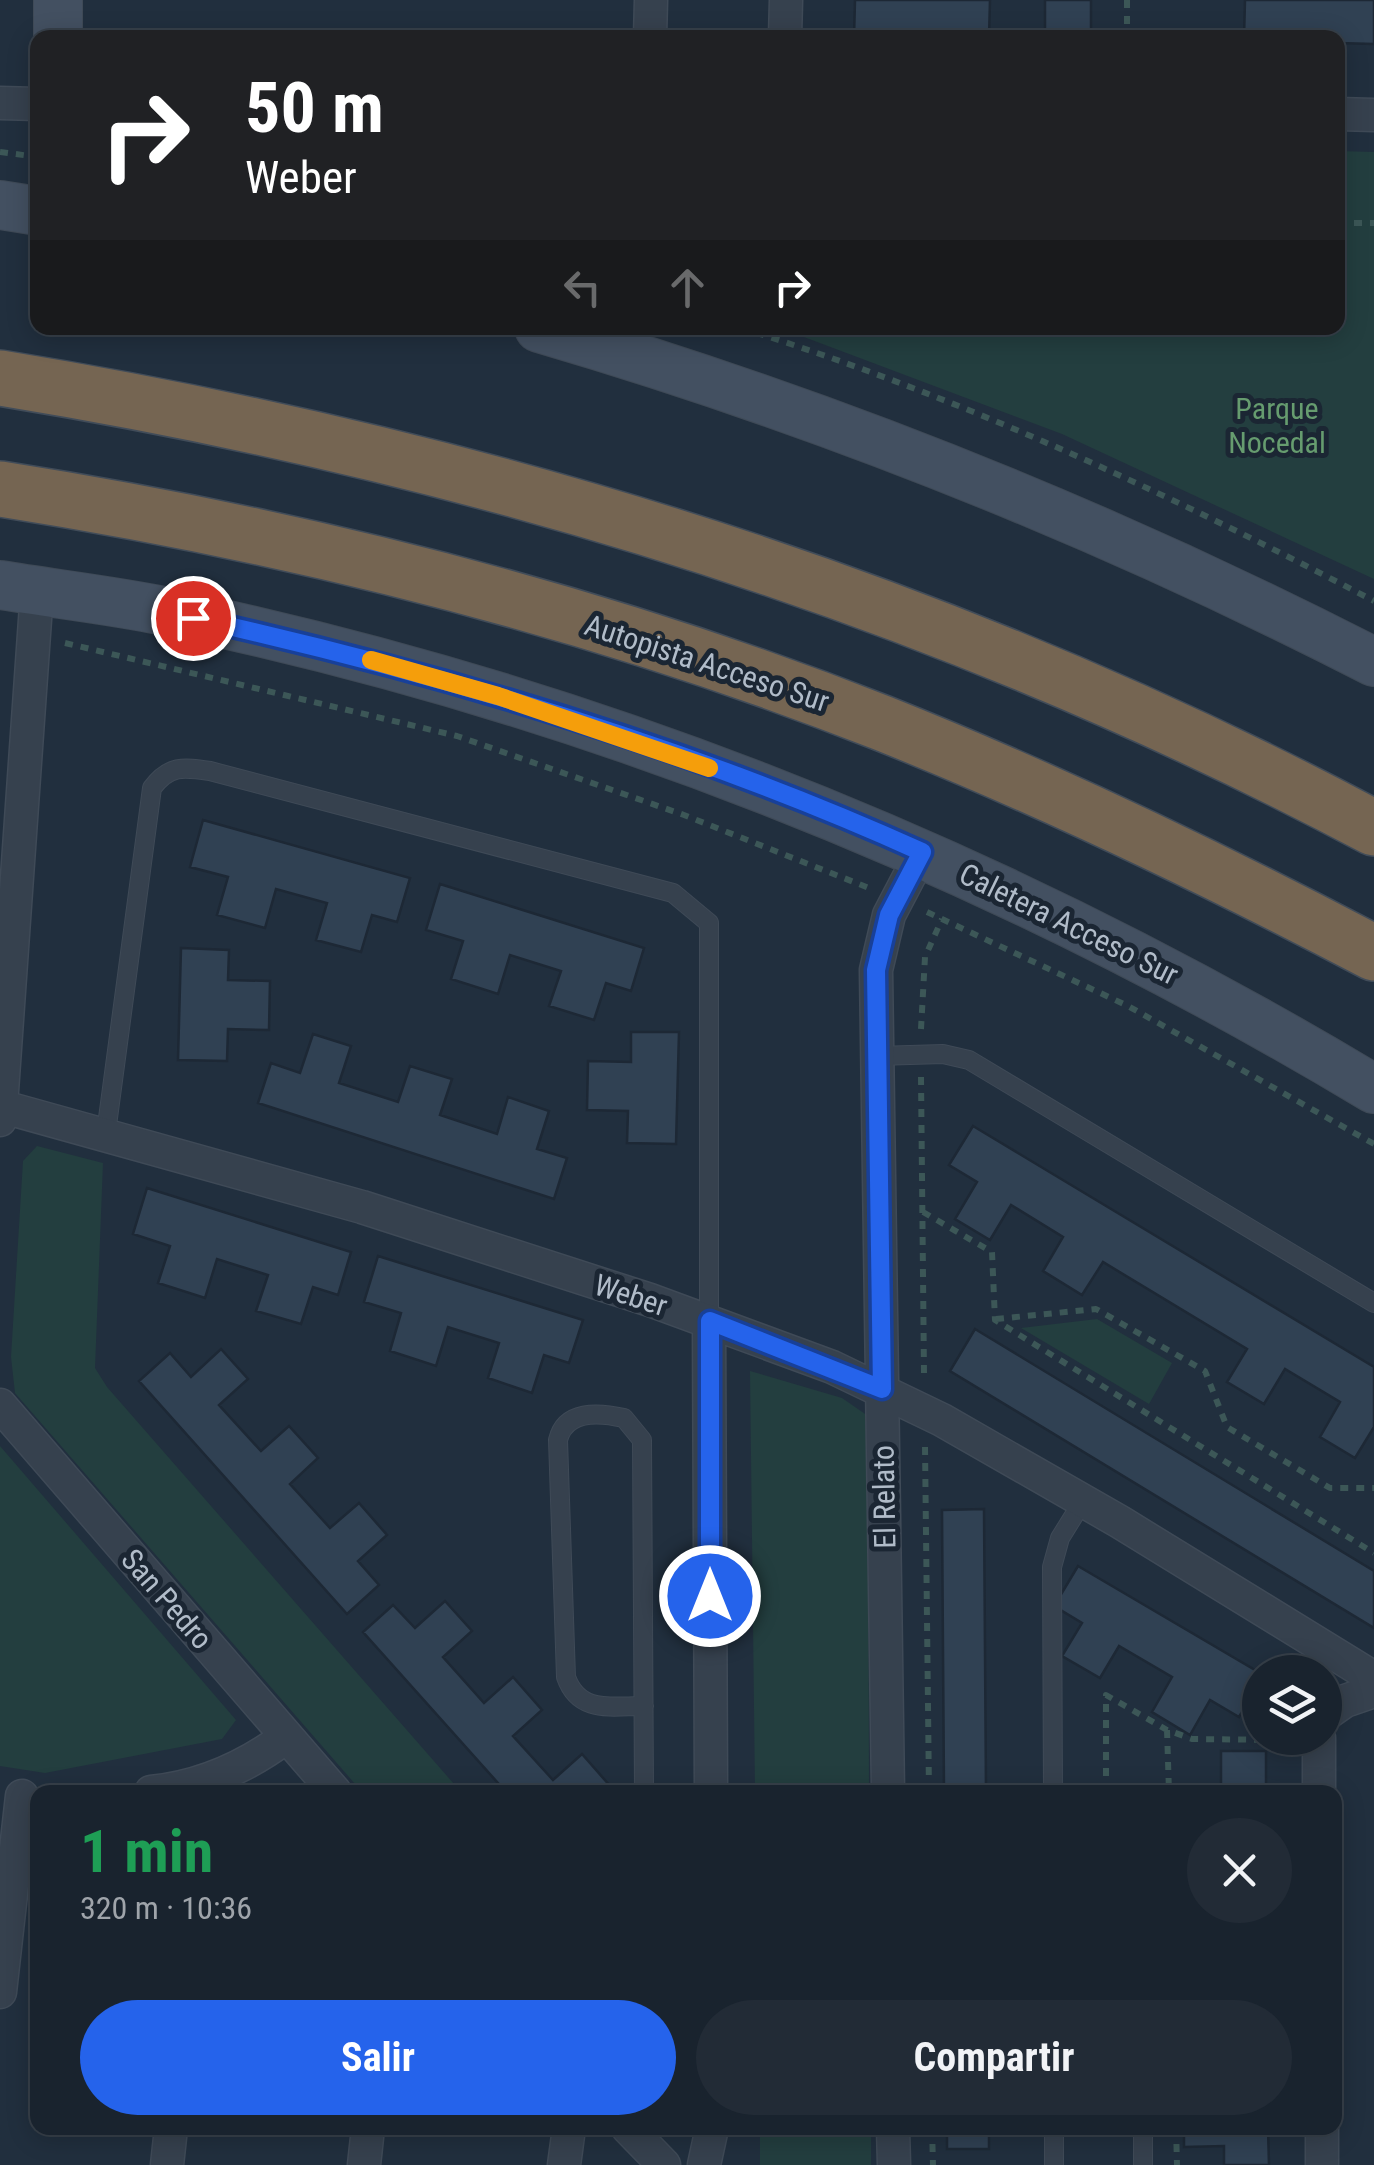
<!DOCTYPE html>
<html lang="es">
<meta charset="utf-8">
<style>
body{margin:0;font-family:"Roboto Condensed",sans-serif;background:#222b36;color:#f1f3f6;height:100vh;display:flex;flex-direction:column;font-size:38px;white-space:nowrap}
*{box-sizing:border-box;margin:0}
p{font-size:32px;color:#9fa4aa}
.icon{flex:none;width:55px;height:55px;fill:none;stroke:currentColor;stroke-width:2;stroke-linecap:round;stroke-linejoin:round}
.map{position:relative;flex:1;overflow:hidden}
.details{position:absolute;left:30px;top:1785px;width:1312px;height:350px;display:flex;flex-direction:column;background:#19232e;border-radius:20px;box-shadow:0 5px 25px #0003,0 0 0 2px #37404a}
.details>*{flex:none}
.banner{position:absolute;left:30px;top:30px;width:1315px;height:305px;border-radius:20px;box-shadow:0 5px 25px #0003,0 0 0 2px #37404a;background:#202124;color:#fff;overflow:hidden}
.tools{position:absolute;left:1242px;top:1655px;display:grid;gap:20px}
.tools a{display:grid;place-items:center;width:100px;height:100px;border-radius:50%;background:#19232e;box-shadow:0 5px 25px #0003,0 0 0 2px #37404a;font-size:50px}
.pin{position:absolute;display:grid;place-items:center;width:85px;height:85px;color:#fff;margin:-42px;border:5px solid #fff;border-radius:50%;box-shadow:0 2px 10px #0007}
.me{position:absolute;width:110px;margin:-55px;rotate:0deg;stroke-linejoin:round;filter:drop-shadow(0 0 8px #0008)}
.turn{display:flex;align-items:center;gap:35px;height:210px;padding:0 50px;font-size:45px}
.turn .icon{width:130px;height:130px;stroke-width:2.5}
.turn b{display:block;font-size:70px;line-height:85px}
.lanes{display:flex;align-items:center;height:95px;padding:0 50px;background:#0003;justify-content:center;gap:50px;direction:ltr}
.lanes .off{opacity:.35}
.round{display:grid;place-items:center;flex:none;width:105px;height:105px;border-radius:52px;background:#222b36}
.head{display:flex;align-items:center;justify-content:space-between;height:170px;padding:0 50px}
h1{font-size:60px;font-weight:700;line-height:75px;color:#1e9e55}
.cta{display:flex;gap:20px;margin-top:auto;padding:20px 50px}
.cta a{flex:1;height:115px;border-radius:60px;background:#2563eb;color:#fff;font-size:40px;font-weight:700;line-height:115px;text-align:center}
.cta a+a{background:#222b36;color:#f1f3f6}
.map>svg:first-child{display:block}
.green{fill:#233e3f}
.building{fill:#304153;stroke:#1d2835;stroke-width:2.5}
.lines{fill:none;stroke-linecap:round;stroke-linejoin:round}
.lane-casing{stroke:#3f4a57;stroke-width:20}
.street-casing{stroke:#3f4a57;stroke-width:35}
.secondary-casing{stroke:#3f4a57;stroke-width:50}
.highway-casing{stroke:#414c59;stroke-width:58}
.path{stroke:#3c5757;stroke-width:6;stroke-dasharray:8 8;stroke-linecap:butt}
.lane{stroke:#36414e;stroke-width:18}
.street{stroke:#36414e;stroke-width:32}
.secondary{stroke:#435061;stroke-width:48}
.highway{stroke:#756552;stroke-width:55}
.route-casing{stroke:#184099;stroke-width:25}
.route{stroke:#2563eb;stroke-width:18}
.slow{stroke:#f59e0b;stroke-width:18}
.labels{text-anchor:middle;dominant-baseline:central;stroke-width:10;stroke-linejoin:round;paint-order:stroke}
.park-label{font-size:30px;fill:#669c6f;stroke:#1b2633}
.street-label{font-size:30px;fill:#b1bcc9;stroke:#1b2633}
</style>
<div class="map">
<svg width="1374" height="2165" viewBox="0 0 1374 2165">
<rect width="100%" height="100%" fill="#212f3e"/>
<path class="green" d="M 1338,151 L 1374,152 L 1374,579 L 1062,434 L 780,328 L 1338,328 Z
M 37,1146 L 103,1163 L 95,1368 L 107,1387 L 461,1792 L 362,1792 L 15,1393 L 11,1357 L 23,1161 Z
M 1097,1319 L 1172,1363 L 1149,1404 L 1021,1328 Z
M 750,1371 L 842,1398 L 868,1416 L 869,1792 L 755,1792 Z
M 0,1446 L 236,1720 L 222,1739 L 45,1773 L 0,1766 Z
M 760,2128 L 871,2128 L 871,2165 L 760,2165 Z"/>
<path class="building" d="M 855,0 L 990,0 L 989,38 L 854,38 Z
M 1045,0 L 1091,0 L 1091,38 L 1045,38 Z
M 1245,0 L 1374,0 L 1374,44 L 1338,43 L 1338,38 L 1244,38 Z
M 203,820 L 410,878 L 397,922 L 372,915 L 361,952 L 316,940 L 327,903 L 276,889 L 265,928 L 217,915 L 228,877 L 190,867 Z
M 440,884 L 644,948 L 631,991 L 606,983 L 594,1020 L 549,1006 L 561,971 L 510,955 L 498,994 L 451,979 L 463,941 L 426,930 Z
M 181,948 L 229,950 L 228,980 L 270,981 L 269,1030 L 228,1029 L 227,1061 L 178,1060 Z
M 631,1032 L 679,1032 L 676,1144 L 627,1143 L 628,1111 L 587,1110 L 588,1061 L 631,1062 Z
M 313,1034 L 351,1046 L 339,1083 L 398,1102 L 410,1066 L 452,1079 L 440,1115 L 497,1134 L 508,1097 L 549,1111 L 537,1149 L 567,1158 L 554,1199 L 258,1103 L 271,1063 L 300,1073 Z
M 973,1126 L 1374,1367 L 1374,1427 L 1355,1458 L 1320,1437 L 1340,1402 L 1285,1369 L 1264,1404 L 1227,1382 L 1247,1349 L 1103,1262 L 1082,1295 L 1043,1271 L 1063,1237 L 1011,1205 L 990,1240 L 955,1219 L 977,1182 L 949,1165 Z
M 147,1188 L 351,1252 L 338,1295 L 313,1287 L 301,1324 L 256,1311 L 268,1275 L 217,1259 L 205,1298 L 158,1283 L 170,1246 L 133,1234 Z
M 378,1256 L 583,1320 L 569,1363 L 544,1355 L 532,1393 L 488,1378 L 499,1343 L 448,1327 L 436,1366 L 390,1351 L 401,1313 L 364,1302 Z
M 975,1329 L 1374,1571 L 1374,1628 L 950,1371 Z
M 221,1349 L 248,1379 L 219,1405 L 261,1451 L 289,1426 L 318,1458 L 290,1484 L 330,1528 L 359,1503 L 387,1535 L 358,1561 L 379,1585 L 347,1614 L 139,1381 L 170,1353 L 191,1377 Z
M 984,1509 L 986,1792 L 944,1792 L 942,1510 Z
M 1078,1566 L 1260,1673 L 1260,1682 L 1239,1717 L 1210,1700 L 1190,1735 L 1152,1712 L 1172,1677 L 1119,1646 L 1100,1678 L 1062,1656 L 1082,1623 L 1054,1606 Z
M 445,1601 L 472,1631 L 443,1657 L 484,1703 L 513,1677 L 542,1710 L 513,1736 L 553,1780 L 582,1754 L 611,1787 L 604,1792 L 506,1792 L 363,1632 L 393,1605 L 415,1628 Z
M 1221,1751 L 1266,1751 L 1266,1792 L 1181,1792 L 1181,1785 L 1221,1784 Z
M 947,2128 L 989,2128 L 989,2149 L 947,2149 Z
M 1184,2128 L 1268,2128 L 1269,2165 L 1224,2165 L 1224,2146 L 1184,2147 Z"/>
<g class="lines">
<g class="lane-casing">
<path id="lane" d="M 877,1056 L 943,1054 L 969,1060 L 1374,1303
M 106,1133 L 152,788 C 169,765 183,767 210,771 L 673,893 L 709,923 L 709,1321
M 644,1706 C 611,1706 579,1714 566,1677 L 558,1440 C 565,1410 598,1412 624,1418 L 642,1440 L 644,1792
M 1053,1792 L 1052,1567 L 1060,1538 L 1083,1501
M 1054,2128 L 1054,2165
M 1143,2165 L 1143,2128"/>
</g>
<g class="street-casing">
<path id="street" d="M 650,38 L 651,0
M 785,38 L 786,0
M 0,103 L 38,104
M 1338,114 L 1374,115
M 0,1106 L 362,1207 L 650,1300 L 832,1367 L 942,1420 L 1120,1522 L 1374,1678
M 0,1120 L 37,591
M 709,1321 L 711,1792
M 0,1405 L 335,1792
M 1325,1715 L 1345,1701 L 1374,1691
M 1319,1738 L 1319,1792
M 151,1792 C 201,1787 246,1767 286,1737
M 888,1792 L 876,970 L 889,915 L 922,852
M 0,1992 L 22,1796
M 628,2128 L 664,2165
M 893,2128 L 894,2165
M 1322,2128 L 1322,2165
M 167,2165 L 171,2128
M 364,2165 L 368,2128
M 564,2165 L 569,2128
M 704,2165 L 712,2128"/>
</g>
<g class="secondary-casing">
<path id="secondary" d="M 58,0 L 58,38
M 0,205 L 38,211
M 539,328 C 829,413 1105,524 1374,662
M 0,585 C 55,594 110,600 164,611 C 593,700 999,864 1374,1089"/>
</g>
<g class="highway-casing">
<path id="highway" d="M 0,378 C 479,456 945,600 1374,828
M 0,489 C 299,536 600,612 882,723 C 1050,790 1214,869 1374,953"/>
</g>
<path class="path" d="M 1127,0 L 1127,38
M 0,152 L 38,157
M 1338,223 L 1374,223
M 741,328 C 959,396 1172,495 1374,601
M 65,643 L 457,736 L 684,815 L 869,888
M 927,912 L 1128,1006 L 1374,1144
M 921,1029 L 925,957 L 942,919
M 921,1077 L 924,1374
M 923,1212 L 992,1252 L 995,1320 L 1374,1553
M 996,1319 L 1096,1309 L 1205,1371 L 1227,1427 L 1330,1488 L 1374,1488
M 925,1447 L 929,1792
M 1167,1730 L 1169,1792
M 1106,1792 L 1106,1695 L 1167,1730 L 1192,1739 L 1288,1740
M 932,2128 L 933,2165
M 1176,2128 L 1177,2165"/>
<use href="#lane" class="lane"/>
<use href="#street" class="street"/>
<use href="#secondary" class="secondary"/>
<use href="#highway" class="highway"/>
</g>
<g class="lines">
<g class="route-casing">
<path id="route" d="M 193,618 C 441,673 690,747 922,852 L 889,915 L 876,970 L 882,1389 L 710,1321 L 710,1596"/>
</g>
<use href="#route" class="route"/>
<path class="slow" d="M 371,660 L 498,696 L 709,768"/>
</g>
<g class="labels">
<g class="park-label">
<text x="1277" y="408">Parque<tspan x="1277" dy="34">Nocedal</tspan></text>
</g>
<g class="street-label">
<text transform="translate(707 663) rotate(18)">Autopista Acceso Sur</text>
<text transform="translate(1069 924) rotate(26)">Caletera Acceso Sur</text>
<text transform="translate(631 1295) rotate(18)">Weber</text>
<text transform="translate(884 1497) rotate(-91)">El Relato</text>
<text transform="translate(167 1599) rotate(49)">San Pedro</text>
</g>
</g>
</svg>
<div class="tools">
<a><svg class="icon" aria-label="layers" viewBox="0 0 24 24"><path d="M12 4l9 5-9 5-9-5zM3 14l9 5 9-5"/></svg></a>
</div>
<div class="pin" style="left:193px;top:618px;background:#d93025"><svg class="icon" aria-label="arrive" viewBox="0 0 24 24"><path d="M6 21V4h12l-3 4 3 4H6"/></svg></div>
<svg class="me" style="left:710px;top:1596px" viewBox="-20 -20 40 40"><circle r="17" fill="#2563eb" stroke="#fff" stroke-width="3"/><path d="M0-11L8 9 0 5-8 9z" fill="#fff"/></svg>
<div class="banner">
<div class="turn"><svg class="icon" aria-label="right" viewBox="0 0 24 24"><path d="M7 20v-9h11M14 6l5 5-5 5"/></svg><div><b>50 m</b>Weber</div></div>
<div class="lanes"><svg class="icon off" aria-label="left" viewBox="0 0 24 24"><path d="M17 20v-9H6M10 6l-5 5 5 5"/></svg><svg class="icon off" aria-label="ahead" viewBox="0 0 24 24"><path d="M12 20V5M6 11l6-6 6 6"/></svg><svg class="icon" aria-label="right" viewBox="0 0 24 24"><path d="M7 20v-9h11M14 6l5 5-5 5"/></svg></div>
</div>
<section class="details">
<div class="head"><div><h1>1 min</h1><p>320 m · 10:36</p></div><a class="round"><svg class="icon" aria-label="close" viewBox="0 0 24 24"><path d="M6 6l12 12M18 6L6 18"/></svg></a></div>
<div class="cta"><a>Salir</a><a>Compartir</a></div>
</section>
</div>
